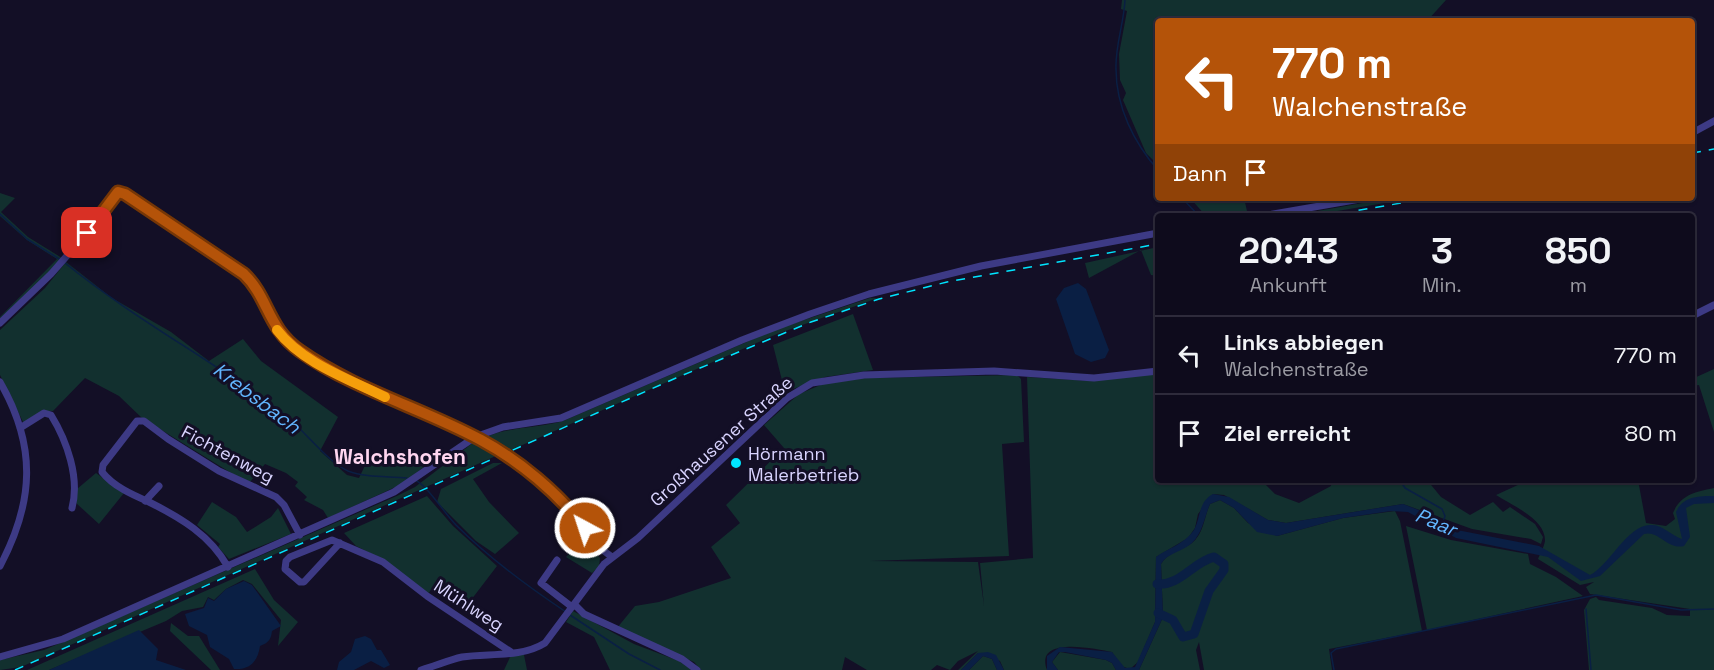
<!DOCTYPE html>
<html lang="de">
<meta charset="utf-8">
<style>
body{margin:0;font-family:"Space Grotesk",sans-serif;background:#171425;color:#f1f3f6;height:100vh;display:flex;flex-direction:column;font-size:22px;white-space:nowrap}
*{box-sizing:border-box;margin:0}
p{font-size:20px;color:#9b9ba3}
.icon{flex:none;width:33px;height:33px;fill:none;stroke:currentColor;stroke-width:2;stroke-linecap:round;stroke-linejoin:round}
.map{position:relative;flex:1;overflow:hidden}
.details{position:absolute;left:1155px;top:213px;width:540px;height:270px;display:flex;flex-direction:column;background:#0e0b1c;border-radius:6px;box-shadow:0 2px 4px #0004,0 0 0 2px #2e2b3b}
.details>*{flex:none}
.banner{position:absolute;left:1155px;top:18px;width:540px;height:183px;border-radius:6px;box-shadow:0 2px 4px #0004,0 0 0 2px #2e2b3b;background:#b45309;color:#fff;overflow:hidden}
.pin{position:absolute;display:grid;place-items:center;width:51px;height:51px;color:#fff;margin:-26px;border-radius:12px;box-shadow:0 3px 9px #0006}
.me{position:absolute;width:66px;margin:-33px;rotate:320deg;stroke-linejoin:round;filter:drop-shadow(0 0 4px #0008)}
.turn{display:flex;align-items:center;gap:21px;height:126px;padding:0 18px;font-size:27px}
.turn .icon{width:78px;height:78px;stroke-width:2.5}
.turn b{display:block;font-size:42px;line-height:51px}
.then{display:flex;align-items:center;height:57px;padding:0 18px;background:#0003;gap:12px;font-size:22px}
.eta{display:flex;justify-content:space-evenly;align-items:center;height:102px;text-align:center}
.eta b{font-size:36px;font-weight:700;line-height:42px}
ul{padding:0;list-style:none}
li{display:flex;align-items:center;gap:18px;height:78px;padding:0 18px;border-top:2px solid #2e2b3b}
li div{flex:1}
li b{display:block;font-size:22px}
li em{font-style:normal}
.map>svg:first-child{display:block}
.green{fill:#12302f}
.water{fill:#0a1f44}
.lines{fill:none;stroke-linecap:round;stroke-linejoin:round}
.stream{stroke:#0a1f44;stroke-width:1.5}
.river{stroke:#0a1f44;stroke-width:9}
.minor{stroke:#3d3a85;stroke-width:7}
.rail{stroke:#00e5ff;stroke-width:1.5;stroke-dasharray:9 8;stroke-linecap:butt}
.route-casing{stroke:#753606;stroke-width:15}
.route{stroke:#b45309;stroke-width:10}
.slow{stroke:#f59e0b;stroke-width:10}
.poi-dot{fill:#00e5ff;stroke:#130f26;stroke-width:2}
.labels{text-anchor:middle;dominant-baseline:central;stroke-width:6;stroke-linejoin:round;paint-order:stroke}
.street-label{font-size:18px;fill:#d9d4ff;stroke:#130f26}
.poi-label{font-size:18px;fill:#d9d4ff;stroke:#130f26;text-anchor:start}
.water-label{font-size:20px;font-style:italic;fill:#62b6ff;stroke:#130f26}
.quarter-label{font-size:21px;font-weight:bold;fill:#ffd6f0;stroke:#130f26}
</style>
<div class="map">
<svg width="1714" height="670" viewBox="0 0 1714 670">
<rect width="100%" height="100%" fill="#130f26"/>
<path class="green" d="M 1122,0 L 1446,0 L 1427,21 L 1158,21 L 1158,165 L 1146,153 L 1123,100 L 1126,93 L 1120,80 L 1119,54 L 1127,11 L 1121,9 Z
M 0,193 L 15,198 L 1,212 L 28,237 L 62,258 L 0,324 L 0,317 L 57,259 L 27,240 L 0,216 Z
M 1190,198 L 1244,198 L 1247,211 L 1206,216 Z
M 1391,198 L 1414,198 L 1308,216 L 1289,216 Z
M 1158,247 L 1158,276 L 1151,275 L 1141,250 L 1089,278 L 1085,263 Z
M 66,262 L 112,298 L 171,332 L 209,361 L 243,339 L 261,361 L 338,417 L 320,451 L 347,475 L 359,478 L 371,453 L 424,467 L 402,484 L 328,518 L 323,510 L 304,500 L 307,497 L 295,486 L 298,482 L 286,473 L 265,464 L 250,482 L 236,476 L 142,418 L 119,396 L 85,378 L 53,411 L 44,411 L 24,424 L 0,375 L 0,330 L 45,288 Z
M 870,298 L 878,298 L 777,334 L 506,452 L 486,437 C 508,427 538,428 563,421 L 777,329 Z
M 853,314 L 873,370 L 825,377 L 785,392 L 773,345 Z
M 1714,369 L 1714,432 L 1699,385 L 1692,386 L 1692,379 Z
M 1158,372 L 1158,480 L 1265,480 L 1262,481 L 1275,494 L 1299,503 L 1331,486 L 1332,480 L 1427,480 L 1441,497 L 1470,515 L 1493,502 L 1503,512 L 1510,507 L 1535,524 L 1543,537 L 1541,544 L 1531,539 L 1472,529 L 1403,504 L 1286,523 L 1268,520 L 1224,495 L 1213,494 L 1198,514 L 1195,528 L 1188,538 L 1156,557 L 1155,622 L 1138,662 L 1130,669 L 1121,666 L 1112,652 C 1096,649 1034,635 1047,670 L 1004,670 L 1000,661 L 978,653 L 961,670 L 958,670 L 978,651 L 958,661 L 950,670 L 937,665 L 931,670 L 867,670 L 845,657 L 842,670 L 701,670 L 694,662 L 617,628 L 635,606 L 659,602 L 731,578 L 711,547 L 740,523 L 726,505 L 784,448 L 764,425 L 799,394 L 823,384 L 864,378 L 1017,375 L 1021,379 L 1024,442 L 1002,444 L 1009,556 L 870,561 L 978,562 L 984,606 L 980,563 L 1033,558 L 1027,377 L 1091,381 Z
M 474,442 L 498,455 L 21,667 L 0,670 L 0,660 L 44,650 L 65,641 L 399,495 L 415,487 Z
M 493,463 L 502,463 L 473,479 L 489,502 L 519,533 L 495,554 L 476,541 L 437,502 L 441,489 Z
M 96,473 L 124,493 L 99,524 L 76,503 L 77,489 Z
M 1529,480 L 1638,480 L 1646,523 L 1666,526 L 1675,519 L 1673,513 C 1681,494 1696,492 1714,488 L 1714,670 L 1589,670 L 1584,610 L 1590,599 L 1596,597 L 1599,600 L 1652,608 L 1667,615 L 1690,616 L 1690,609 L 1590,594 L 1586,587 L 1594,582 L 1580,585 L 1538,559 C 1540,554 1544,547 1545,541 C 1546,519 1511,505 1496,495 Z
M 427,496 L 453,526 L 497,566 L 468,604 L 436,583 L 428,594 L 384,560 L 356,546 L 344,533 Z
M 1220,500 L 1234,508 L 1248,523 L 1277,536 L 1343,518 L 1395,511 L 1400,521 L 1422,631 L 1329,649 L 1332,670 L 1204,670 L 1199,642 L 1196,650 L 1200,670 L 1139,670 L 1163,617 L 1161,564 C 1167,553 1182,550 1192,543 C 1204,533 1204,517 1210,504 Z
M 212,502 L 236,517 L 247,532 L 271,517 L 278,508 L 291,534 L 229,559 L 218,547 L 220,544 L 197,525 Z
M 1406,526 L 1451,540 L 1528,554 L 1530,564 L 1556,577 L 1583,596 L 1427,630 Z
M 584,538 L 600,558 L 599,567 L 592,573 L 566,557 Z
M 255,569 L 274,600 L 298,622 L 278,646 L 281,620 L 252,584 L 243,580 L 226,589 L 214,600 L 208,597 L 203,607 L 182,611 L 166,621 L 49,670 L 27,670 Z
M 573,611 L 634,644 L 679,661 L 692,670 L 610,670 L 594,637 L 566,622 Z
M 171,623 L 188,636 L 199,636 L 220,670 L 211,670 L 170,631 Z
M 1060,652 L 1106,660 L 1112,663 L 1116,670 L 1058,670 L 1052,662 Z
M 511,655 L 524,655 L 527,670 L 504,670 Z
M 983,656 L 992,659 L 997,670 L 969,670 Z"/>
<path class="water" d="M 1078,283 L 1086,289 L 1109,350 L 1105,358 L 1091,362 L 1075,354 L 1056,299 L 1064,288 Z
M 1213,494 L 1229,497 L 1268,520 L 1286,523 L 1403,504 L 1434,516 L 1457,530 L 1539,546 L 1590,575 C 1610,565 1628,523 1652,525 C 1663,525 1672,536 1682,539 L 1676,512 C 1683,496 1699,496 1714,496 L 1714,503 L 1694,504 L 1686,508 L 1690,537 L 1684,546 C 1667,550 1659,530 1644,534 L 1600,576 L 1581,581 L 1548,557 L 1456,538 L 1408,512 L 1391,511 L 1343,518 L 1277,536 L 1257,532 L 1234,508 L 1220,500 L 1210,504 C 1204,518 1203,532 1192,543 C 1182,552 1167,553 1161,564 L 1163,617 L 1139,670 L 1116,670 L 1112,663 L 1106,660 L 1065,652 L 1059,652 L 1052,662 L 1058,670 L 1047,670 L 1047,656 L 1060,647 L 1112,652 L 1125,668 L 1135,667 L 1155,622 L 1156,557 C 1168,548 1185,544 1194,530 C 1201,517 1198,502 1213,494 Z
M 244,581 L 252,585 L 281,626 L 272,631 C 271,640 268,643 260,646 C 258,661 250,670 234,669 L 229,659 L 210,647 L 207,635 L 189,626 L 185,614 L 204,608 L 208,598 L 214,601 L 226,589 Z
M 139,630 L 158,649 L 156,660 L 186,670 L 49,670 Z
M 365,636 L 371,639 L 377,650 L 381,650 L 390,665 L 384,668 L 371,661 L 354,670 L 337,670 L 339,662 L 351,652 L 355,639 Z
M 988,652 L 996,655 L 1004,670 L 997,670 L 992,659 L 983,656 L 969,670 L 961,670 L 978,653 Z"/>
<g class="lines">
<path class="stream" d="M 1125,0 C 1124,23 1115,46 1116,69 C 1116,107 1134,143 1158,170
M 1182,198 L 1199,216
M 0,214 L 27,239 L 61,260
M 1232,216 L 1242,215
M 65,263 C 133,318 210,359 280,411 C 301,426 327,462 348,471 C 366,478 389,476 407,478
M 415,480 C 428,486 444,513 456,525 C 489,558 527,586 566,612
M 1400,480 L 1405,488 L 1442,509 L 1445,516 L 1443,522
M 1586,609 L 1591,670
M 570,615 L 629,654 L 660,670
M 1334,670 L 1331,653 L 1336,649 L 1596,595 L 1681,610 L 1714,609"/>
<path class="river" d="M 1157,584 C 1180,586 1193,562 1214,557 L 1224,564 L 1224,570 L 1209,591 L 1194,634 L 1183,637 L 1173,620 L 1158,613"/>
<path class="minor" d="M 1692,133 L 1714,121
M 1262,216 L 1366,198
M 1692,316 L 1714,305
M 0,323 L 51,274 L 94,225 L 112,199 L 122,192 L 244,274 L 254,286 L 274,326 L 300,352 L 391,400 L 483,441 L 549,489 L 572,511 L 600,548 L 612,557
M 0,382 C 37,446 34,502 0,566
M 20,428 L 44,413 L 51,415 C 67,441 80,478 72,508
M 145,501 L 159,486
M 340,543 L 304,582 L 300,582 L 285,569 L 286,561 L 290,557 L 332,540 L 383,562 L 427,596 L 511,652
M 557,560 L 541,583 L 572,607
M 228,567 C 210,535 181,518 149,502 C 133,495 114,487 102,472 L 103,465 L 137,421 L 144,421 L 168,439 L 219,471 L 276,497 L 284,505 L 300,535
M 575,605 L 584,614 L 682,659 L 697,670
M 0,657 L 63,639 L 394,492 L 475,437 L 503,427 L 561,418 L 742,340 L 810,314 L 869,294 L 981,266 L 1158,233
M 421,670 C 435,666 449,660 462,657 C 489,653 521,658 545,643 L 604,564 L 638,538 L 787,398 L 812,383 L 864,375 L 994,371 L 1094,378 L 1158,371"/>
<path class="rail" d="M 1692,153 L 1714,149
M 1325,216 L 1431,198
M 15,670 L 676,378 L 811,322 L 879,299 L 947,282 L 1158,244"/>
</g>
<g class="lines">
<g class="route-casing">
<path id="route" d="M 87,233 L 118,192 L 125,194 L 244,274 C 269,298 267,328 300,351 C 355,390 422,408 481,440 C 520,461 558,493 585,528"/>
</g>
<use href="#route" class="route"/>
<path class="slow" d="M 277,330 C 302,363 349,379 385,397"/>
</g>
<circle class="poi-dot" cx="736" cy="463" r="6"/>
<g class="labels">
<g class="street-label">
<text transform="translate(721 441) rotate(-42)">Großhausener Straße</text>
<text transform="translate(228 454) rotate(28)">Fichtenweg</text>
<text transform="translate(469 605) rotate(33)">Mühlweg</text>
</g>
<g class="poi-label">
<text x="748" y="453">Hörmann<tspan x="748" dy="21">Malerbetrieb</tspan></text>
</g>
<g class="water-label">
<text transform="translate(257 398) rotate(37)">Krebsbach</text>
<text transform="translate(1436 522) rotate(23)">Paar</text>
</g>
<g class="quarter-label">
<text x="400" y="456">Walchshofen</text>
</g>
</g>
</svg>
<div class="pin" style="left:87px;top:233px;background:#d93025"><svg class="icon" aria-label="arrive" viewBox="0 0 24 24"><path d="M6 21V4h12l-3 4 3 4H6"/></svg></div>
<svg class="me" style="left:585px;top:528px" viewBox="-20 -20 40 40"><circle r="17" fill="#b45309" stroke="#fff" stroke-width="3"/><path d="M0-11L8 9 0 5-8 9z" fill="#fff"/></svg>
<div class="banner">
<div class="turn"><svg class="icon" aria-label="left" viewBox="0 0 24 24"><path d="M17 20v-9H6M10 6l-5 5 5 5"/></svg><div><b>770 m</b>Walchenstraße</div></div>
<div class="then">Dann<svg class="icon" aria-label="arrive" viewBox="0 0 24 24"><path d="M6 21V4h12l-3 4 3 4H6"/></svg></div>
</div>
<section class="details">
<div class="eta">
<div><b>20:43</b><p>Ankunft</p></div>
<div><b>3</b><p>Min.</p></div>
<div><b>850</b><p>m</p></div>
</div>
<ul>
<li><svg class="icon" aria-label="left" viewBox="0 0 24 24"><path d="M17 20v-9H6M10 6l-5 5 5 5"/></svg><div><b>Links abbiegen</b><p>Walchenstraße</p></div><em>770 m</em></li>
<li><svg class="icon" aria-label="arrive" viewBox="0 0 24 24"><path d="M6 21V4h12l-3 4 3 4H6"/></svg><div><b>Ziel erreicht</b></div><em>80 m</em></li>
</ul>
</section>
</div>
